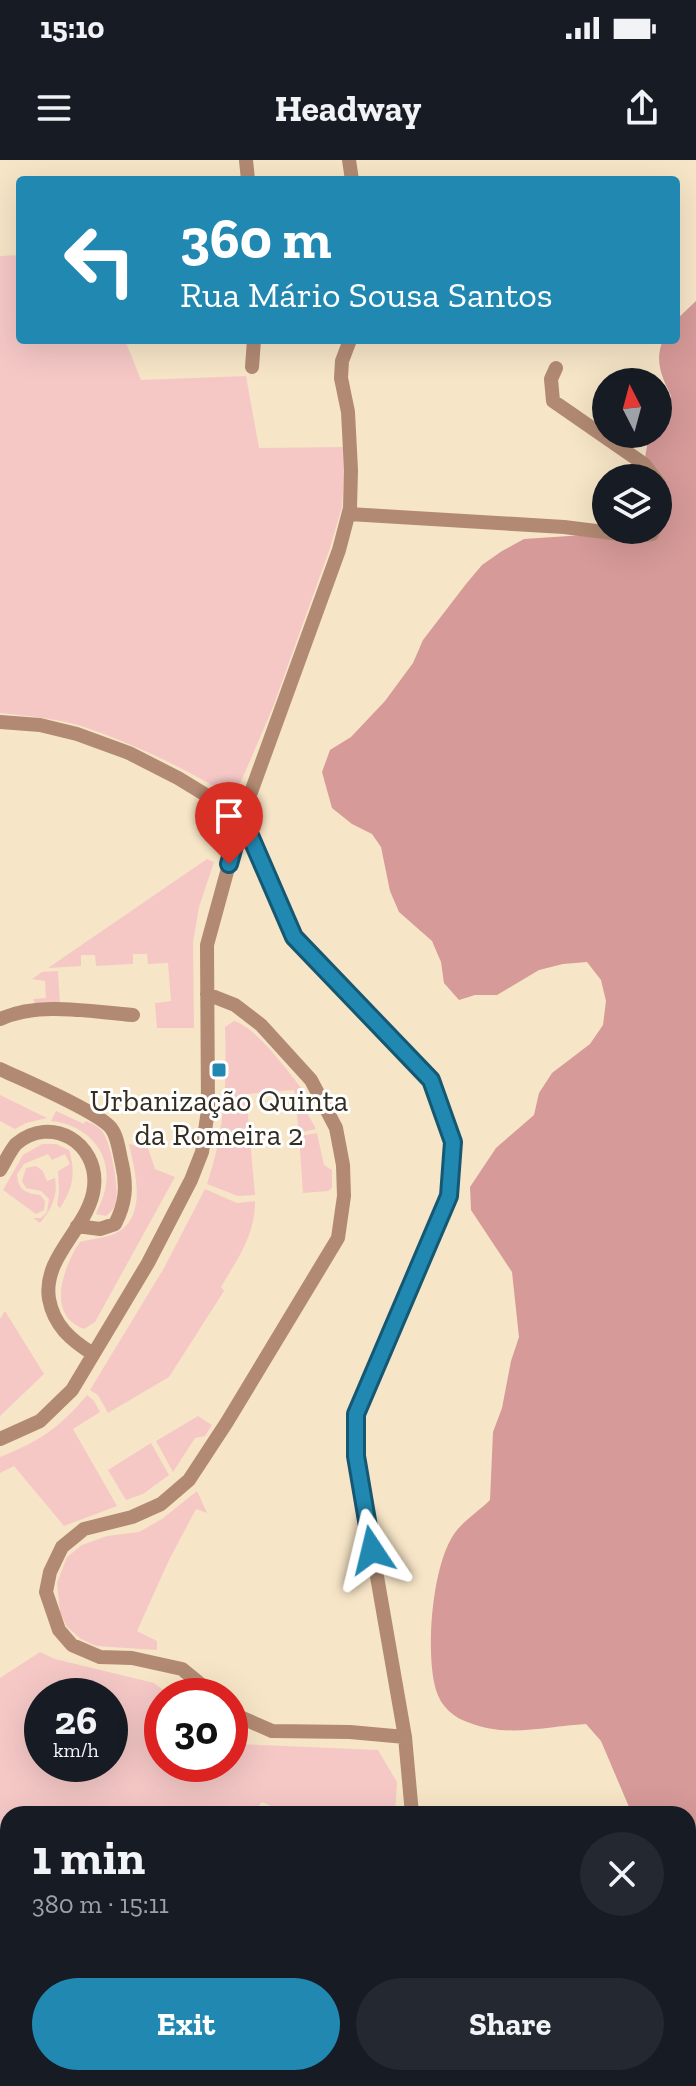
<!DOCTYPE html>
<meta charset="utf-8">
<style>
body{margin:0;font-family:"Zilla Slab",serif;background:#242831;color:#f1f3f6;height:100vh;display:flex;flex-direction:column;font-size:30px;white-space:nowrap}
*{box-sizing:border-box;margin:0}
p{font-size:26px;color:#9ea1a6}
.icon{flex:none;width:44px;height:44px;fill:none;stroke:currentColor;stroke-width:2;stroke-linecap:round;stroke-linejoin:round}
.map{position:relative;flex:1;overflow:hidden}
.side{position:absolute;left:0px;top:1646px;width:696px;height:280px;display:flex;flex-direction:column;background:#171b24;border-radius:24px 24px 0 0;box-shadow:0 8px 32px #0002}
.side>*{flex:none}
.banner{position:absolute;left:16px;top:16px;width:664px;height:168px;border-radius:8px;box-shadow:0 8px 32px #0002;background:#2088b1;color:#fff;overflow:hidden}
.needle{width:52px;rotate:354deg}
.buttons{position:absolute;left:592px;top:208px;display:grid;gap:16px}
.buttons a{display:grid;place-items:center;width:80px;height:80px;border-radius:50%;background:#171b24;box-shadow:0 8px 32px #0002;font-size:40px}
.speed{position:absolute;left:24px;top:1518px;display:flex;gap:16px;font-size:40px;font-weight:700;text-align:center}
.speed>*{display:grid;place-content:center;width:104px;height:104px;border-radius:50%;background:#171b24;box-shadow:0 8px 32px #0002;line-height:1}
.speed small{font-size:20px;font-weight:400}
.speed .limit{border:12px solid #d22;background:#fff;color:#111}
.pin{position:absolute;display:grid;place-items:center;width:68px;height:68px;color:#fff;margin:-82px -34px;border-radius:50% 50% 50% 0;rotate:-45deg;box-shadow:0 0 8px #0007}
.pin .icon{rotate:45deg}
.me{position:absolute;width:88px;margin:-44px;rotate:350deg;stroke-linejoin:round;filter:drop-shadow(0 0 6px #0008)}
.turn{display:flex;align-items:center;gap:28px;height:168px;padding:0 32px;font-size:36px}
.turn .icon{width:104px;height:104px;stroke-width:2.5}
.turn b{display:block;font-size:56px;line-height:68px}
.round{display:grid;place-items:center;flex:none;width:84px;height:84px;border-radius:42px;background:#242831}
.head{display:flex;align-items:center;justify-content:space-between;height:136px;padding:0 32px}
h1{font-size:48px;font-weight:700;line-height:60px}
.cta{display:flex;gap:16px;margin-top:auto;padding:16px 32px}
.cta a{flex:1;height:92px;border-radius:48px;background:#2088b1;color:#fff;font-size:32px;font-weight:700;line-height:92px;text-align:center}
.cta a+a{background:#242831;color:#f1f3f6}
.status{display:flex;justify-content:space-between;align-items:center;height:56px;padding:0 40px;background:#171b24;direction:ltr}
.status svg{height:22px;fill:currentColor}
header{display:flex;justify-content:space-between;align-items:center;height:104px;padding:0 32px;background:#171b24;font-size:36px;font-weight:700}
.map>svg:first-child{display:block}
.green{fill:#f5c8c6;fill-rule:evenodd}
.forest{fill:#d69a98}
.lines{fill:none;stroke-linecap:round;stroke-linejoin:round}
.street{stroke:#b28a73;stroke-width:14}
.route-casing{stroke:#155873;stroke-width:20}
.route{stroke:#2088b1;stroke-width:14}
.poi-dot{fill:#2088b1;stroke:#fff;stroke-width:3}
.labels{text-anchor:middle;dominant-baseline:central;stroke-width:6;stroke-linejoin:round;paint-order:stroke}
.poi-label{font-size:30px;fill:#342d22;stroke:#fff}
</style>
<div class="status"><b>15:10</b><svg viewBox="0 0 49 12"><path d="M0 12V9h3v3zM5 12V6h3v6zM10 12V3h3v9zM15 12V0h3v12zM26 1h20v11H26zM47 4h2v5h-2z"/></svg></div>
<header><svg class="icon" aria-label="menu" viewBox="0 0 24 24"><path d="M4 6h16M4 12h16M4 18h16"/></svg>Headway<svg class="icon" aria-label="share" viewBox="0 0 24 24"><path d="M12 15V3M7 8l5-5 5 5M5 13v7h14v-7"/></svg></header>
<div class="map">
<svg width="696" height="1926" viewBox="0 0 696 1926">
<rect width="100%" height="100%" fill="#f7e5c7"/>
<path class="green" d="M 20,95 L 20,180 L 125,180 L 141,220 L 246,216 L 259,288 L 346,287 L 342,347 L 330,388 L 273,547 L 234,638 C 186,609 135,584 81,566 C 55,558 27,556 0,553 L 0,96 Z
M 207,699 L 214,702 L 199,747 L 193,782 L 194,868 L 157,868 L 155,843 L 171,841 L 168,803 L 148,804 L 147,794 L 133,794 L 133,804 L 96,806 L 95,795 L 81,795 L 81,806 L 48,808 Z
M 58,811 L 60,844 L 35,844 L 33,839 L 46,838 L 45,821 L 32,819 L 42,812 Z
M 234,861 C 256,867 288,911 302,929 L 305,934 L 305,949 L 316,969 L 299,973 L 294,930 L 246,934 L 255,1035 L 238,1036 L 207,1024 C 225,970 227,923 225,867 Z
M 0,935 L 47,958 L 26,963 L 15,969 L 0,961 Z
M 56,951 L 84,964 L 85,961 C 91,963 98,966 102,971 C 111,983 119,1026 116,1041 C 115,1048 111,1052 106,1056 L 96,1054 C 100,1044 105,1035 106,1024 C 111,989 84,964 51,961 Z
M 317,973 L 324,1005 L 332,1010 L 332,1028 L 328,1031 L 303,1033 L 299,976 Z
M 42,984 L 56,984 L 69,990 C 76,1012 73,1029 60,1048 L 57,1045 L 59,1032 L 58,1011 L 70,1004 L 65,994 L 52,1000 L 48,994 L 24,1004 L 17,1014 C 18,1030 25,1033 40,1035 L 45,1041 L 44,1050 L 36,1054 L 3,1030 L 23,995 Z
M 129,984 L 148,988 L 155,1009 L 175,1017 L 95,1162 L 84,1169 C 45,1155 64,1105 80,1082 C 90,1079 106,1078 116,1073 C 148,1057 135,1011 129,984 Z
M 36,1006 L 43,1011 L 47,1021 L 55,1018 C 58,1036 52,1049 40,1063 L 33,1058 L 41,1058 L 47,1052 L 49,1039 L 41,1031 L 26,1028 L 22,1021 L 26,1008 Z
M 205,1029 L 237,1043 L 255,1041 C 255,1076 238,1098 221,1127 L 224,1131 L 169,1217 L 108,1253 L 98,1235 L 90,1230 L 164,1108 Z
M 5,1151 L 44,1214 L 0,1256 L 0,1159 Z
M 87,1235 L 94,1241 L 100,1252 L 73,1269 L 117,1346 L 64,1366 L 14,1306 L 0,1313 L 0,1297 C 38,1282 61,1267 87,1235 Z
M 198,1256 L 212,1265 L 205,1276 L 195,1278 L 173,1312 L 156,1281 Z
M 151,1283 L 169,1315 L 143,1334 L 126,1340 L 108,1310 Z
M 197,1331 L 207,1353 L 196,1349 L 169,1400 L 137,1471 L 157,1481 L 157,1490 L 96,1486 L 81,1479 L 67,1467 L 60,1452 L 57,1423 L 67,1397 L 82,1385 L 107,1376 L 139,1372 L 162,1359 Z
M 40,1492 L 55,1499 L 154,1523 L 172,1536 L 162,1536 L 162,1604 L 230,1604 L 230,1578 L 238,1584 L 378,1590 L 397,1622 L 395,1654 L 289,1654 L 262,1642 L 252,1654 L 8,1654 L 8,1744 L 0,1746 L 0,1518 ZM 42,1536 L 110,1536 L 110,1604 L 42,1604 Z"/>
<path class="forest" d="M 696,141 L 696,1926 L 334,1926 L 330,1918 L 688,1918 L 688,1654 L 632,1654 L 601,1581 L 586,1564 C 548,1566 507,1578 470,1563 C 454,1558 441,1547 436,1530 C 425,1493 432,1406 454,1374 C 463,1361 479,1351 490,1340 L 493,1272 L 502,1248 L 511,1201 L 519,1177 L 512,1112 L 471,1050 L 470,1027 L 496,988 L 534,955 L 539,933 L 552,913 L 590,884 L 603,865 L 606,841 L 601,820 L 587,802 L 563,804 L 539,810 L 497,835 L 475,835 L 459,840 L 444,823 L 441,802 L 432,781 L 399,752 L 390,731 L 381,687 L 372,674 L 352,664 L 332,648 L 322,612 L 330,590 L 351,577 L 385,541 L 413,503 L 423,480 L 466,424 L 482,405 L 502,391 L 524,379 L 658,370 L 658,318 L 645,318 L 644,304 L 649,274 L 658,274 L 658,263 L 663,257 L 671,236 C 662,217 654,201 663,180 L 676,180 L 676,160 Z"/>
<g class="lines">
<path class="street" d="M 246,0 L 248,20
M 349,0 L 352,20
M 252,207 L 254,180
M 556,208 L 551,219 L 553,241 L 644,304 L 655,318
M 658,322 L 661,346 L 658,354
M 349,354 L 564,367 L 636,376 L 652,374 L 653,370
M 0,562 L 40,565 L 77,574 L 129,593 L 178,618 L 242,657 L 294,777 L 431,920 L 453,982 L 449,1036 L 356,1254 L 356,1296 L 405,1577 L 412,1654
M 207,834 L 235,845 L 261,865 L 311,920 L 336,968 L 343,1005 L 344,1036 L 338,1078 L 227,1262 L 189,1320 L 161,1344 L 132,1357 L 84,1369 L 62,1387 L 50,1412 L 46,1432 L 59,1470 L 72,1485 L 100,1497 L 132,1498 L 182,1509 L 215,1536
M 0,859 C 40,841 91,852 133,855
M 0,909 C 23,920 97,951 111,968 C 118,977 119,992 122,1004 C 127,1026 126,1043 115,1064 L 100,1069 L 77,1066
M 0,1010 C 5,1002 10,991 16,984 C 51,954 99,983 94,1027 C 90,1067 42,1096 49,1139 C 54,1166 71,1180 93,1194
M 0,1279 L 40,1261 L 72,1230 L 148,1103 L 191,1020 L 202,992 L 208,950 L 207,785 L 242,657 L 339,390 L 350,348 L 351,310 L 348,252 L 341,218 L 342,201 L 350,180
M 230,1549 L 240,1557 L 272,1571 L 350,1572 L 405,1577
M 0,1757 L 8,1755
M 83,1918 L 86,1926
M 120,1926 L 142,1918"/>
</g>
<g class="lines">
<g class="route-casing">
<path id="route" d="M 229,704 L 242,657 L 294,777 L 431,920 L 453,982 L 449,1036 L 356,1254 L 356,1296 L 372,1390"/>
</g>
<use href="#route" class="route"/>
</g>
<rect class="poi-dot" x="211" y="902" width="16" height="16" rx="4"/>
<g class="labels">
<g class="poi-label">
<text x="219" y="941">Urbanização Quinta<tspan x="219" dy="34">da Romeira 2</tspan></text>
</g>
</g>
</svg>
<div class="buttons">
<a><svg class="needle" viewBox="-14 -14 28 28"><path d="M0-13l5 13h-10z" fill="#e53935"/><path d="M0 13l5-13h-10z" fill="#9ea1a6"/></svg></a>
<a><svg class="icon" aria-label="layers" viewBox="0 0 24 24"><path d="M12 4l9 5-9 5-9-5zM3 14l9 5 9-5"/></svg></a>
</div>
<div class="speed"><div>26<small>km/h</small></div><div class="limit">30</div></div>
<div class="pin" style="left:229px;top:704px;background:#d93025"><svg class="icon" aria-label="arrive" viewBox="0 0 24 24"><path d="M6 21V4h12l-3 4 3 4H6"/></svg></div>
<svg class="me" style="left:372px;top:1390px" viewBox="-20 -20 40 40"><path d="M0-17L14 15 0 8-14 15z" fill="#2088b1" stroke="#fff" stroke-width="4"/></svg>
<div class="banner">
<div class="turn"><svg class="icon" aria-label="left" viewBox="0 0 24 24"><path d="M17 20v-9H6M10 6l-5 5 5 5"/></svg><div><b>360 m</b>Rua Mário Sousa Santos</div></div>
</div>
<section class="side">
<div class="head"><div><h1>1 min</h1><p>380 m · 15:11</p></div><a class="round"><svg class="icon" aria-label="close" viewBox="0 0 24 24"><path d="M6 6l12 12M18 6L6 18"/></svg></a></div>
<div class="cta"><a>Exit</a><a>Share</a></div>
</section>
</div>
